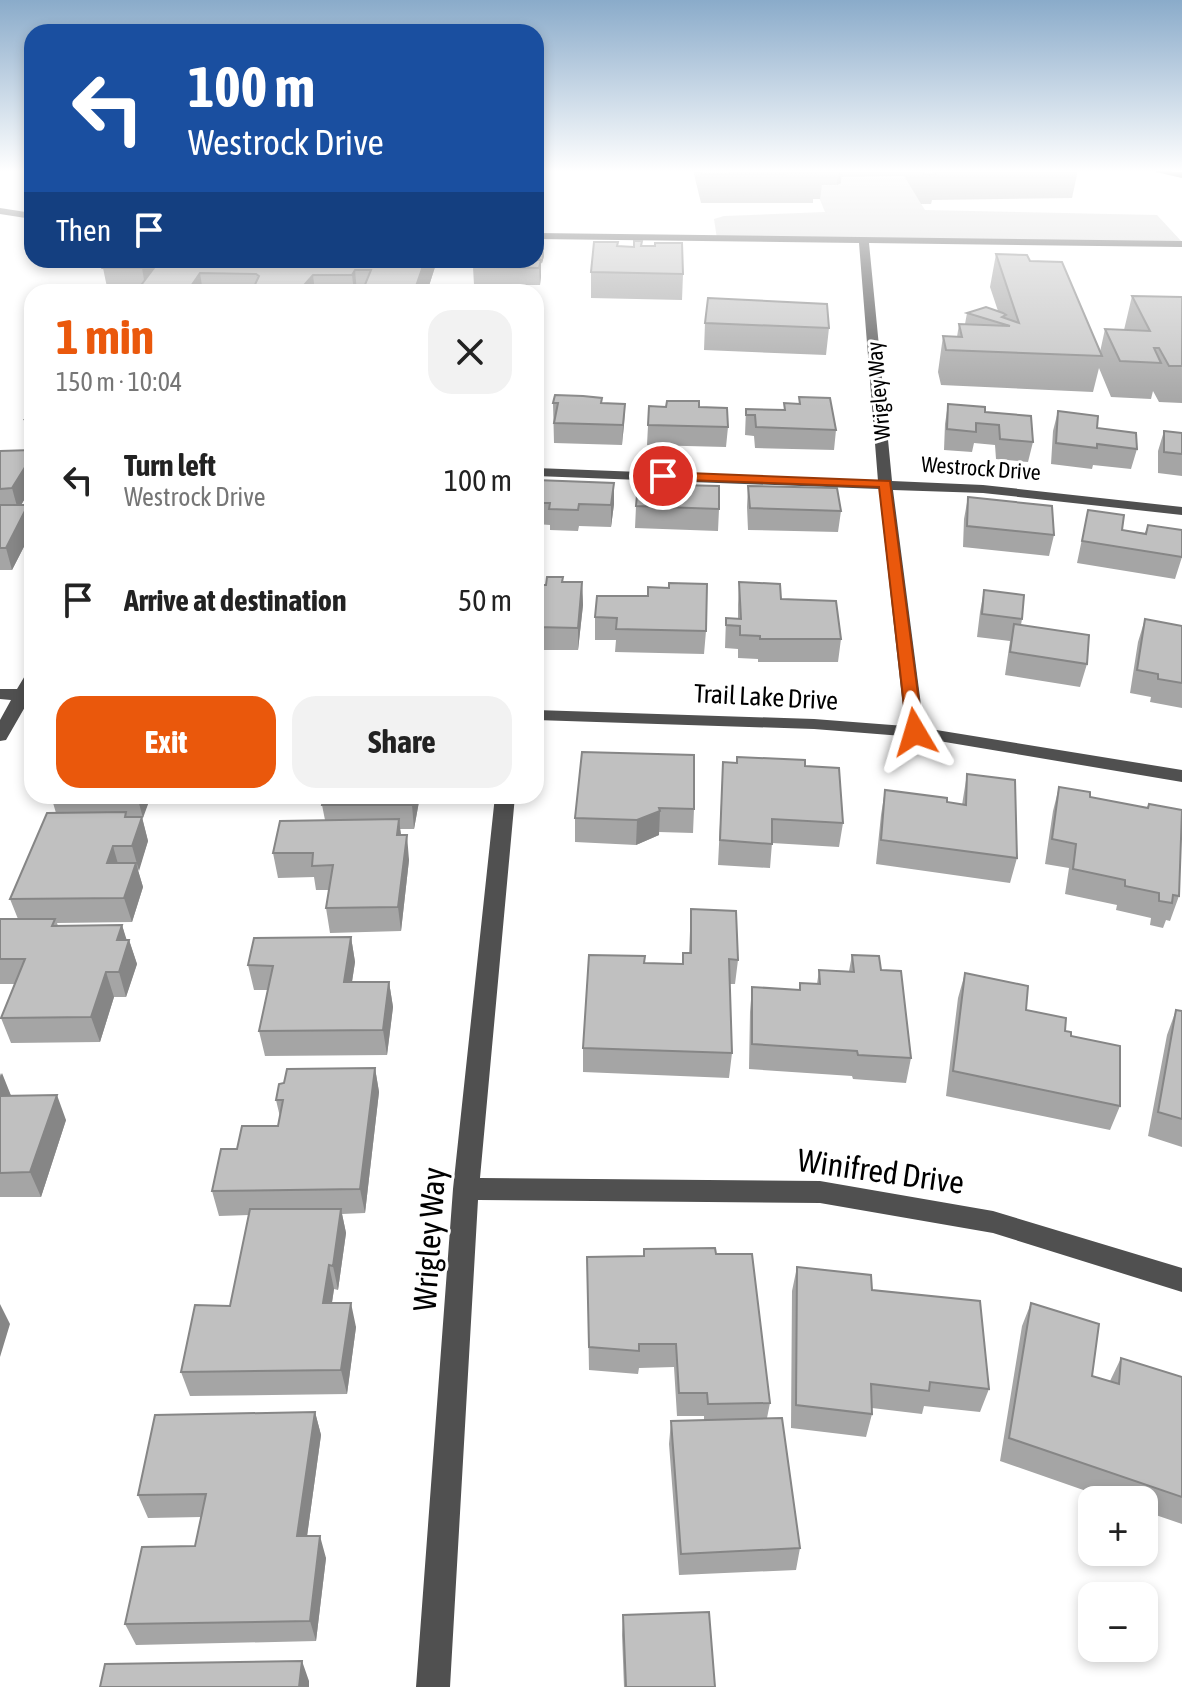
<!DOCTYPE html>
<meta charset="utf-8">
<style>
body{margin:0;font-family:"Asap Condensed",sans-serif;background:#f2f2f2;color:#222;height:100vh;display:flex;flex-direction:column;font-size:30px;white-space:nowrap}
*{box-sizing:border-box;margin:0}
p{font-size:26px;color:#767676}
.icon{flex:none;width:44px;height:44px;fill:none;stroke:currentColor;stroke-width:2;stroke-linecap:round;stroke-linejoin:round}
.map{position:relative;flex:1;overflow:hidden}
.side{position:absolute;left:24px;top:284px;width:520px;height:520px;display:flex;flex-direction:column;background:#fff;border-radius:24px;box-shadow:0 4px 12px #0003}
.side>*{flex:none}
.top-card{position:absolute;left:24px;top:24px;width:520px;height:244px;border-radius:24px;box-shadow:0 4px 12px #0003;background:#1a4fa0;color:#fff;overflow:hidden}
.controls{position:absolute;left:1078px;top:1486px;display:grid;gap:16px}
.controls a{display:grid;place-items:center;width:80px;height:80px;border-radius:16px;background:#fff;box-shadow:0 4px 12px #0003;font-size:40px}
.pin{position:absolute;display:grid;place-items:center;width:68px;height:68px;color:#fff;margin:-34px;border:4px solid #fff;border-radius:50%;box-shadow:0 2px 8px #0007}
.me{position:absolute;width:88px;margin:-44px;rotate:353deg;stroke-linejoin:round;filter:drop-shadow(0 0 6px #0008)}
.turn{display:flex;align-items:center;gap:28px;height:168px;padding:0 32px;font-size:36px}
.turn .icon{width:104px;height:104px;stroke-width:2.5}
.turn b{display:block;font-size:56px;line-height:68px}
.then{display:flex;align-items:center;height:76px;padding:0 32px;background:#0003;gap:16px;font-size:30px}
.round{display:grid;place-items:center;flex:none;width:84px;height:84px;border-radius:24px;background:#f2f2f2}
.overview{display:flex;align-items:center;justify-content:space-between;height:136px;padding:0 32px}
h1{font-size:48px;font-weight:700;line-height:60px;color:#ea580c}
.cta{display:flex;gap:16px;margin-top:auto;padding:16px 32px}
.cta a{flex:1;height:92px;border-radius:24px;background:#ea580c;color:#fff;font-size:32px;font-weight:700;line-height:92px;text-align:center}
.cta a+a{background:#f2f2f2;color:#222}
ul{padding:0;list-style:none}
li{display:flex;align-items:center;gap:24px;height:120px;padding:0 32px}
li div{flex:1}
li b{display:block;font-size:30px}
li em{font-style:normal}
.map>svg:first-child{display:block}
.green{fill:#d7d7d7}
.lines{fill:none;stroke-linecap:round;stroke-linejoin:round}
.minor{fill:#505050;fill-rule:evenodd}
.major{fill:#000;fill-rule:evenodd}
.wall{fill:#a5a5a5}
.shaded-wall{fill:#868686}
.building{fill:#c0c0c0;stroke:#868686;stroke-width:2}
.route{fill:#ea580c;stroke:#983908;stroke-width:2}
.labels{text-anchor:middle;dominant-baseline:central;stroke-width:6;stroke-linejoin:round;paint-order:stroke}
.far-street-label{font-size:22px;fill:#000;stroke:#fff}
.street-label{font-size:26px;fill:#000;stroke:#fff}
.near-street-label{font-size:32px;fill:#000;stroke:#fff}
</style>
<div class="map">
<svg width="1182" height="1687" viewBox="0 0 1182 1687">
<rect width="100%" height="100%" fill="#fff"/>
<path class="green" d="M 904,176 L 925,210 L 1157,215 L 1182,242 L 717,239 L 714,219 L 724,216 L 825,212 L 814,185 L 838,177 Z"/>
<g class="lines">
<path class="minor" d="M 0,208 L 32,213 L 32,219 L 0,214 Z
M 536,233 L 1182,241 L 1182,247 L 869,243 L 892,481 L 983,485 L 1182,507 L 1182,515 L 983,493 L 893,490 L 924,728 L 1182,770 L 1182,782 L 915,737 L 814,729 L 536,720 L 536,710 L 814,719 L 905,726 L 879,489 L 536,476 L 536,468 L 878,481 L 859,243 L 536,239 Z
M 32,673 L 32,700 L 29,700 L 6,740 L 0,741 L 0,720 L 11,700 L 0,699 L 0,689 L 17,689 L 26,674 Z
M 495,796 L 515,796 L 480,1178 L 820,1181 L 993,1211 L 1182,1268 L 1182,1292 L 993,1233 L 820,1203 L 478,1200 L 450,1687 L 416,1687 L 453,1189 Z"/>
<path class="major" d="M 1155,170 L 1182,172 L 1182,178 L 1156,172 Z"/>
</g>
<path class="wall" d="M 693,170 L 1078,170 L 1072,198 L 932,200 L 931,204 L 921,204 L 904,176 L 841,177 L 841,183 L 837,185 L 822,185 L 820,199 L 813,199 L 813,203 L 701,203 Z
M 536,239 L 543,239 L 544,256 L 542,263 L 541,263 L 540,285 L 474,285 L 473,267 L 536,260 Z
M 618,246 L 642,246 L 683,274 L 682,300 L 591,298 L 591,272 Z
M 996,254 L 1030,261 L 1100,352 L 1105,329 L 1124,330 L 1132,296 L 1182,297 L 1182,403 L 1159,402 L 1153,391 L 1151,399 L 1111,397 L 1099,368 L 1093,392 L 941,385 L 938,372 L 943,336 L 957,337 L 959,324 L 965,324 L 967,313 L 998,311 L 990,287 Z
M 110,260 L 435,260 L 435,267 L 427,292 L 108,292 L 103,268 Z
M 705,323 L 829,328 L 826,355 L 704,350 Z
M 799,397 L 836,430 L 834,450 L 755,448 L 754,436 L 745,435 L 746,409 L 784,410 L 784,403 L 799,403 Z
M 553,403 L 602,403 L 624,424 L 622,445 L 554,443 Z
M 948,404 L 985,412 L 1033,442 L 1028,462 L 996,459 L 995,445 L 974,443 L 972,452 L 944,450 L 945,424 Z
M 649,406 L 699,407 L 728,427 L 726,447 L 647,445 Z
M 1058,411 L 1097,428 L 1137,449 L 1131,469 L 1093,465 L 1092,469 L 1051,464 L 1053,431 Z
M 32,418 L 32,441 L 25,420 Z
M 1164,431 L 1182,433 L 1182,476 L 1158,473 L 1158,451 Z
M 32,450 L 32,487 L 21,505 L 32,518 L 32,531 L 12,570 L 0,570 L 0,451 Z
M 536,480 L 614,504 L 611,527 L 579,526 L 578,531 L 550,530 L 550,525 L 536,524 Z
M 748,486 L 841,511 L 838,532 L 748,530 L 747,507 Z
M 968,497 L 1054,535 L 1049,556 L 963,547 L 964,519 Z
M 636,506 L 719,509 L 718,531 L 635,528 Z
M 1088,510 L 1122,530 L 1145,533 L 1148,525 L 1182,557 L 1175,579 L 1077,563 Z
M 563,582 L 582,582 L 583,605 L 578,650 L 536,650 L 536,585 L 546,585 Z
M 739,582 L 781,599 L 841,639 L 838,662 L 758,662 L 758,659 L 738,658 L 738,649 L 725,648 L 726,618 L 738,619 L 738,605 Z
M 984,590 L 1022,619 L 1021,625 L 1087,664 L 1080,687 L 1005,675 L 1010,641 L 977,637 L 980,612 Z
M 597,596 L 706,631 L 704,654 L 615,652 L 616,640 L 595,640 L 595,617 Z
M 1145,619 L 1182,626 L 1182,708 L 1150,702 L 1151,697 L 1130,693 L 1138,642 Z
M 582,752 L 694,809 L 693,833 L 659,832 L 659,835 L 636,845 L 575,842 L 575,818 Z
M 737,757 L 805,766 L 843,823 L 839,847 L 772,843 L 770,868 L 718,865 L 723,762 L 736,763 Z
M 967,774 L 1017,858 L 1010,883 L 876,864 L 881,815 L 885,790 L 962,805 Z
M 1059,787 L 1090,797 L 1147,808 L 1149,804 L 1179,896 L 1170,921 L 1166,920 L 1163,928 L 1150,925 L 1151,918 L 1116,910 L 1117,905 L 1065,894 L 1069,868 L 1045,864 L 1053,811 Z
M 51,796 L 151,796 L 142,818 L 148,841 L 138,871 L 143,887 L 132,922 L 57,923 L 58,926 L 122,925 L 126,940 L 129,940 L 137,964 L 126,997 L 114,997 L 100,1042 L 11,1043 L 1,1018 L 15,984 L 0,984 L 0,919 L 18,919 L 10,899 L 56,813 Z
M 324,796 L 420,796 L 414,829 L 400,829 L 401,835 L 409,860 L 401,931 L 330,933 L 326,908 L 329,890 L 316,890 L 314,877 L 278,878 L 273,853 L 325,820 L 322,805 Z
M 691,909 L 738,960 L 735,984 L 730,984 L 732,1053 L 729,1078 L 583,1072 L 583,1048 L 682,964 L 683,953 L 689,953 Z
M 351,937 L 355,962 L 352,982 L 389,982 L 393,1007 L 387,1055 L 265,1056 L 259,1031 L 268,990 L 254,990 L 248,965 Z
M 852,955 L 881,970 L 911,1058 L 906,1083 L 853,1079 L 852,1076 L 749,1069 L 750,1012 L 752,987 L 799,990 L 800,983 L 817,984 L 819,970 L 849,971 Z
M 965,973 L 1026,1010 L 1065,1031 L 1071,1036 L 1120,1106 L 1110,1130 L 946,1096 L 958,998 Z
M 1176,1010 L 1182,1011 L 1182,1147 L 1148,1136 L 1167,1035 Z
M 375,1068 L 379,1092 L 365,1213 L 342,1214 L 346,1233 L 338,1290 L 334,1289 L 332,1303 L 356,1327 L 347,1394 L 190,1396 L 181,1372 L 230,1306 L 249,1215 L 219,1216 L 212,1191 L 237,1149 L 278,1126 L 280,1117 L 276,1100 Z
M 0,1073 L 11,1096 L 66,1120 L 41,1197 L 0,1197 Z
M 644,1249 L 716,1254 L 770,1403 L 767,1418 L 800,1548 L 796,1570 L 679,1575 L 669,1444 L 671,1421 L 704,1420 L 704,1416 L 677,1416 L 674,1367 L 639,1368 L 638,1374 L 589,1370 L 587,1257 L 644,1256 Z
M 797,1267 L 872,1290 L 989,1389 L 980,1412 L 924,1406 L 922,1414 L 872,1408 L 872,1414 L 866,1437 L 791,1428 L 792,1291 Z
M 1031,1303 L 1092,1376 L 1110,1381 L 1121,1358 L 1182,1377 L 1182,1524 L 1144,1511 L 1144,1500 L 1112,1500 L 1000,1461 L 1022,1326 Z
M 315,1412 L 321,1435 L 307,1536 L 326,1558 L 316,1641 L 136,1645 L 125,1624 L 195,1546 L 201,1517 L 148,1518 L 138,1495 Z
M 623,1615 L 715,1687 L 624,1687 L 622,1635 Z"/>
<path class="shaded-wall" d="M 838,170 L 842,170 L 841,183 L 837,185 Z
M 543,239 L 544,256 L 542,263 L 542,246 Z
M 148,260 L 152,260 L 158,288 L 146,292 L 142,268 Z
M 425,260 L 435,260 L 435,267 L 427,292 L 414,292 Z
M 541,260 L 541,277 L 540,285 L 539,268 Z
M 355,270 L 357,292 L 354,292 L 352,275 Z
M 200,273 L 203,292 L 187,292 Z
M 313,275 L 315,292 L 298,292 Z
M 625,404 L 624,424 L 622,445 L 623,425 Z
M 32,456 L 32,487 L 18,510 L 12,488 Z
M 614,483 L 614,504 L 611,527 L 611,505 Z
M 28,505 L 32,518 L 32,531 L 12,570 L 6,548 Z
M 582,582 L 583,605 L 578,650 L 578,628 Z
M 137,796 L 151,796 L 143,818 Z
M 413,796 L 420,796 L 414,829 L 412,805 Z
M 660,811 L 659,835 L 636,845 L 637,820 Z
M 142,817 L 148,841 L 139,871 L 132,846 Z
M 399,819 L 402,843 L 397,835 Z
M 407,835 L 409,860 L 401,931 L 398,907 Z
M 113,846 L 120,871 L 107,863 Z
M 136,863 L 143,887 L 132,922 L 124,898 Z
M 122,925 L 128,944 L 129,940 L 137,964 L 126,997 L 119,972 L 117,940 Z
M 351,937 L 355,962 L 348,1007 L 344,982 Z
M 106,972 L 114,997 L 100,1042 L 91,1017 Z
M 389,982 L 393,1007 L 387,1055 L 383,1030 Z
M 375,1068 L 379,1092 L 365,1213 L 360,1189 Z
M 2,1073 L 12,1098 L 0,1112 L 0,1077 Z
M 57,1095 L 66,1120 L 41,1197 L 30,1172 Z
M 341,1209 L 346,1233 L 338,1290 L 333,1266 Z
M 329,1265 L 334,1289 L 328,1327 L 323,1303 Z
M 351,1303 L 356,1327 L 347,1394 L 341,1370 Z
M 0,1304 L 10,1324 L 0,1357 Z
M 315,1412 L 321,1435 L 304,1558 L 297,1536 Z
M 320,1536 L 326,1558 L 316,1641 L 310,1621 Z
M 302,1661 L 309,1681 L 309,1687 L 299,1687 Z"/>
<path class="building" d="M 701,170 L 814,170 L 816,173 L 702,174 Z
M 922,170 L 933,170 L 932,170 L 936,175 L 925,175 Z
M 536,239 L 543,239 L 542,246 L 536,246 Z
M 634,241 L 642,241 L 641,246 L 655,246 L 655,243 L 682,243 L 683,274 L 591,272 L 594,242 L 618,242 L 617,246 L 634,247 Z
M 996,254 L 1027,255 L 1030,261 L 1062,262 L 1102,356 L 946,350 L 943,336 L 962,337 L 959,324 L 1010,326 L 967,313 L 986,307 L 1003,313 L 1006,315 L 1002,317 L 1019,323 Z
M 110,260 L 148,260 L 142,268 L 103,268 Z
M 160,260 L 425,260 L 414,292 L 362,292 L 371,270 L 355,270 L 352,275 L 313,275 L 298,292 L 252,291 L 259,276 L 256,274 L 200,273 L 187,292 L 136,292 Z
M 475,260 L 541,260 L 539,268 L 473,267 Z
M 1132,296 L 1182,297 L 1182,366 L 1169,366 L 1159,348 L 1154,348 L 1161,363 L 1120,361 L 1105,329 L 1150,331 Z
M 708,298 L 827,304 L 829,328 L 705,323 Z
M 555,395 L 583,396 L 602,398 L 601,403 L 625,404 L 623,425 L 554,423 L 558,403 L 553,403 Z
M 799,397 L 830,398 L 836,430 L 756,427 L 755,415 L 746,415 L 746,409 L 785,410 L 784,403 L 800,404 Z
M 667,401 L 699,401 L 699,407 L 727,408 L 728,427 L 648,425 L 649,406 L 666,407 Z
M 948,404 L 985,407 L 985,412 L 1031,416 L 1033,442 L 1000,439 L 999,425 L 976,423 L 976,432 L 947,429 Z
M 1058,411 L 1098,416 L 1097,428 L 1136,433 L 1137,449 L 1097,444 L 1097,448 L 1056,443 Z
M 32,418 L 32,425 L 25,420 Z
M 1164,431 L 1182,433 L 1182,454 L 1164,452 Z
M 32,450 L 32,456 L 12,488 L 0,489 L 0,451 Z
M 536,480 L 614,483 L 611,505 L 579,504 L 578,510 L 549,509 L 550,503 L 536,503 Z
M 638,484 L 719,486 L 719,509 L 636,506 Z
M 748,486 L 837,488 L 841,511 L 750,508 Z
M 968,497 L 1052,506 L 1054,535 L 967,526 Z
M 0,505 L 28,505 L 6,548 L 0,548 Z
M 1088,510 L 1124,515 L 1122,530 L 1146,534 L 1148,525 L 1182,530 L 1182,557 L 1082,541 Z
M 547,577 L 563,577 L 562,582 L 582,582 L 578,628 L 536,627 L 536,585 L 546,585 Z
M 739,582 L 780,584 L 781,599 L 836,601 L 841,639 L 760,639 L 760,636 L 740,635 L 740,626 L 726,625 L 726,618 L 741,619 Z
M 669,583 L 707,584 L 706,631 L 616,629 L 617,618 L 595,617 L 597,596 L 648,596 L 648,587 L 669,588 Z
M 984,590 L 1024,595 L 1022,619 L 982,614 Z
M 1145,619 L 1182,626 L 1182,683 L 1158,679 L 1158,674 L 1137,670 Z
M 1014,624 L 1089,635 L 1087,664 L 1010,652 Z
M 582,752 L 694,755 L 694,809 L 659,808 L 660,811 L 637,820 L 575,818 Z
M 737,757 L 805,760 L 805,766 L 839,768 L 843,823 L 772,819 L 772,844 L 720,840 L 723,762 L 737,763 Z
M 967,774 L 1015,780 L 1017,858 L 881,840 L 885,790 L 947,798 L 947,802 L 966,805 Z
M 1059,787 L 1090,792 L 1090,797 L 1148,808 L 1149,804 L 1182,810 L 1179,896 L 1173,895 L 1172,903 L 1159,901 L 1159,893 L 1125,886 L 1125,880 L 1073,869 L 1076,844 L 1052,839 Z
M 324,796 L 413,796 L 412,805 L 322,805 Z
M 126,812 L 125,817 L 142,817 L 132,846 L 113,846 L 107,863 L 136,863 L 124,898 L 10,899 L 47,813 Z
M 399,819 L 397,835 L 407,835 L 398,907 L 326,908 L 333,865 L 312,866 L 313,853 L 273,853 L 280,821 Z
M 691,909 L 736,911 L 738,960 L 729,959 L 732,1053 L 583,1048 L 589,955 L 645,956 L 644,963 L 683,964 L 683,953 L 691,953 Z
M 0,919 L 55,919 L 52,926 L 122,925 L 117,940 L 129,940 L 119,972 L 106,972 L 91,1017 L 1,1018 L 25,959 L 0,959 Z
M 351,937 L 344,982 L 389,982 L 383,1030 L 259,1031 L 273,966 L 248,965 L 254,938 Z
M 852,955 L 879,956 L 881,970 L 901,971 L 911,1058 L 858,1055 L 857,1051 L 752,1044 L 752,987 L 800,990 L 800,983 L 820,984 L 819,970 L 854,972 Z
M 965,973 L 1028,986 L 1026,1010 L 1066,1018 L 1065,1031 L 1071,1032 L 1071,1036 L 1120,1046 L 1120,1106 L 953,1071 Z
M 1176,1010 L 1182,1011 L 1182,1119 L 1158,1112 Z
M 375,1068 L 360,1189 L 212,1191 L 221,1149 L 237,1149 L 242,1126 L 278,1126 L 283,1100 L 276,1100 L 279,1084 L 284,1083 L 287,1069 Z
M 57,1095 L 30,1172 L 0,1173 L 0,1096 Z
M 250,1209 L 341,1209 L 333,1266 L 329,1265 L 323,1303 L 351,1303 L 341,1370 L 181,1372 L 195,1305 L 230,1306 Z
M 715,1248 L 716,1254 L 752,1254 L 770,1403 L 708,1404 L 707,1393 L 679,1393 L 676,1344 L 639,1344 L 639,1351 L 589,1347 L 587,1257 L 644,1256 L 644,1249 Z
M 797,1267 L 871,1275 L 872,1290 L 980,1301 L 989,1389 L 930,1382 L 929,1391 L 871,1384 L 872,1414 L 796,1405 Z
M 1031,1303 L 1099,1324 L 1092,1376 L 1119,1384 L 1121,1358 L 1182,1377 L 1182,1497 L 1009,1438 Z
M 315,1412 L 297,1536 L 320,1536 L 310,1621 L 125,1624 L 142,1547 L 195,1546 L 206,1494 L 138,1495 L 155,1415 Z
M 782,1418 L 800,1548 L 681,1554 L 671,1421 Z
M 709,1612 L 715,1687 L 626,1687 L 623,1615 Z
M 302,1661 L 299,1687 L 100,1687 L 105,1664 Z"/>
<linearGradient id="sky" x2="0" y2="1"><stop stop-color="#8aabca"/><stop offset="0.42" stop-color="#fff"/><stop offset="1" stop-color="#fff" stop-opacity="0"/></linearGradient>
<rect width="1182" height="407" fill="url(#sky)"/>
<path class="route" d="M 663,472 L 890,481 L 923,732 L 921,736 L 915,737 L 907,732 L 879,487 L 658,479 L 657,476 Z"/>
<g class="labels">
<g class="far-street-label">
<text transform="translate(878 391) rotate(-95)">Wrigley Way</text>
<text transform="translate(981 468) rotate(4)">Westrock Drive</text>
</g>
<g class="street-label">
<text transform="translate(766 697) rotate(3)">Trail Lake Drive</text>
</g>
<g class="near-street-label">
<text transform="translate(881 1171) rotate(8)">Winifred Drive</text>
<text transform="translate(429 1239) rotate(-86)">Wrigley Way</text>
</g>
</g>
</svg>
<div class="controls">
<a>+</a>
<a>−</a>
</div>
<div class="pin" style="left:663px;top:476px;background:#d93025"><svg class="icon" aria-label="arrive" viewBox="0 0 24 24"><path d="M6 21V4h12l-3 4 3 4H6"/></svg></div>
<svg class="me" style="left:915px;top:732px" viewBox="-20 -20 40 40"><path d="M0-17L14 15 0 8-14 15z" fill="#ea580c" stroke="#fff" stroke-width="4"/></svg>
<div class="top-card">
<div class="turn"><svg class="icon" aria-label="left" viewBox="0 0 24 24"><path d="M17 20v-9H6M10 6l-5 5 5 5"/></svg><div><b>100 m</b>Westrock Drive</div></div>
<div class="then">Then<svg class="icon" aria-label="arrive" viewBox="0 0 24 24"><path d="M6 21V4h12l-3 4 3 4H6"/></svg></div>
</div>
<section class="side">
<div class="overview"><div><h1>1 min</h1><p>150 m · 10:04</p></div><a class="round"><svg class="icon" aria-label="close" viewBox="0 0 24 24"><path d="M6 6l12 12M18 6L6 18"/></svg></a></div>
<ul>
<li><svg class="icon" aria-label="left" viewBox="0 0 24 24"><path d="M17 20v-9H6M10 6l-5 5 5 5"/></svg><div><b>Turn left</b><p>Westrock Drive</p></div><em>100 m</em></li>
<li><svg class="icon" aria-label="arrive" viewBox="0 0 24 24"><path d="M6 21V4h12l-3 4 3 4H6"/></svg><div><b>Arrive at destination</b></div><em>50 m</em></li>
</ul>
<div class="cta"><a>Exit</a><a>Share</a></div>
</section>
</div>
